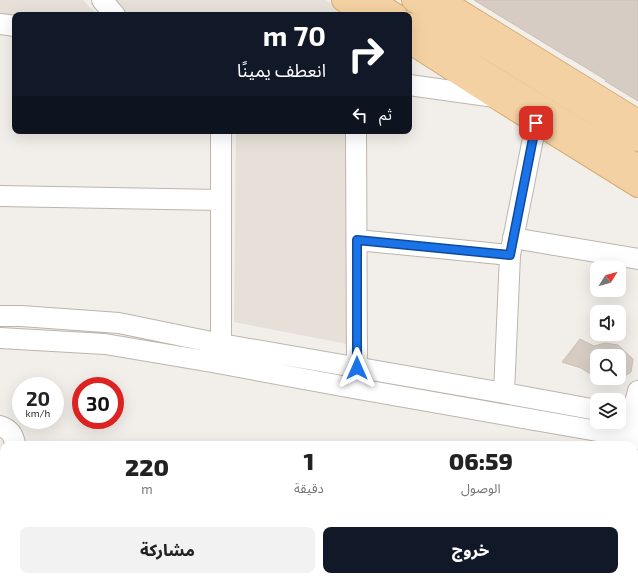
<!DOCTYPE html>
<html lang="ar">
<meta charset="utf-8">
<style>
body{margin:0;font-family:"Exo 2","Noto Sans Arabic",sans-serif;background:#f2f2f2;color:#222;direction:rtl;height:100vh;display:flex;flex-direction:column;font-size:15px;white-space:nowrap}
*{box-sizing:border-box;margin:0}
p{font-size:13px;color:#767676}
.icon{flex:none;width:22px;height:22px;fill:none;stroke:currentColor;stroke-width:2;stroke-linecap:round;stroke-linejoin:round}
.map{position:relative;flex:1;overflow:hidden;direction:ltr}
.details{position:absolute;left:0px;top:441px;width:638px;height:140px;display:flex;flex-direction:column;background:#fff;border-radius:12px 12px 0 0;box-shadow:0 4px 16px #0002;direction:rtl}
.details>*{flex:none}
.guide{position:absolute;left:12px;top:12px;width:400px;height:122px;border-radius:8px;box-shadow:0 4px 16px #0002;direction:rtl;background:#111827;color:#fff;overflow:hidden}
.needle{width:26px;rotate:53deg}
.fabs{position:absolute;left:590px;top:261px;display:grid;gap:8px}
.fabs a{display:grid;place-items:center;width:36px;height:36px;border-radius:8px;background:#fff;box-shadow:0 4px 16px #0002;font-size:20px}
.speed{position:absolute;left:12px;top:377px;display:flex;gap:8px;font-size:20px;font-weight:700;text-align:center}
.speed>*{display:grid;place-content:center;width:52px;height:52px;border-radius:50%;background:#fff;box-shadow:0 4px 16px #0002;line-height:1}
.speed small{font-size:10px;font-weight:400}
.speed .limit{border:6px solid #d22;background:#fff;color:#111}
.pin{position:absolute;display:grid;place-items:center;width:34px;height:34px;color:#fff;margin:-17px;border-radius:8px;box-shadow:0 2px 6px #0006}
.me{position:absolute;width:44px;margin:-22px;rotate:0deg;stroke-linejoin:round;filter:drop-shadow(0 0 3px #0008)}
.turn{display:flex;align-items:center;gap:14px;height:84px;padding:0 20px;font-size:18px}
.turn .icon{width:52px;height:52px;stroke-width:2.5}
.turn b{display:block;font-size:28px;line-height:34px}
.then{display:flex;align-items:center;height:38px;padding:0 20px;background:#0003;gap:8px;font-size:15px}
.eta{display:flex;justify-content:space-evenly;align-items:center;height:68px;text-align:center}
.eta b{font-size:24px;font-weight:800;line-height:28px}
.button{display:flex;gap:8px;margin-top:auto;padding:8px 20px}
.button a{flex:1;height:46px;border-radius:8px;background:#111827;color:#fff;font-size:16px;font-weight:800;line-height:46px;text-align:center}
.button a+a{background:#f2f2f2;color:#222}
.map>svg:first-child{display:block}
.residential{fill:#e6e0d8}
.building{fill:#d6ccc3;stroke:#cdc0b4}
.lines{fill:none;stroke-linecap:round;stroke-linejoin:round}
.minor-casing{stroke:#bdb5ad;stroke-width:22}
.major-casing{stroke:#d6ab74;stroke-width:24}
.minor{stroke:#fff;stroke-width:20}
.major{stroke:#f3d1a2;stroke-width:22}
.route-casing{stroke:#114b97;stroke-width:10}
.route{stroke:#1a73e8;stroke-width:7}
</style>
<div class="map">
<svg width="638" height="581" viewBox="0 0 638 581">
<rect width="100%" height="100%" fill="#f2eee9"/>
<path class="residential" d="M 0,0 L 83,0 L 97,15 L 15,15 L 15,17 L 0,14 Z
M 113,0 L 326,0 L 349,15 L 127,15 Z
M 236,131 L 352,131 L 348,235 L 347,344 L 234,322 Z"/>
<path class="building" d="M 474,0 L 638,0 L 638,101 L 605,81 L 606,80 L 570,58 L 569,58 Z
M 580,339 L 594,346 L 605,343 L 618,345 L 633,359 L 631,372 L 619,380 L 619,356 L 597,356 L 597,378 L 581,368 L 562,362 Z"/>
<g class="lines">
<g class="minor-casing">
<path id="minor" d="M 102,0 L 115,15
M 0,24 L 15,26
M 409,85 L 495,97
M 356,131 L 357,368
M 0,196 L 221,200
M 513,238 L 638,259
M 357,240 L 510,255
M 0,316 L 21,316 L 119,323 L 221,344 L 504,393 L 597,410
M 0,338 L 105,344 L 212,362 L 353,388 L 626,436 L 638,439
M 221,344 L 221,131
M 504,393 L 510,255 L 536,123
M 0,426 C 10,429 14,435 15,445
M 626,436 L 638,391
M 0,464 L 4,463
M 0,512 L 4,512
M 634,530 L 638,530
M 7,581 L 7,577
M 49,581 L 50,577"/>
</g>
<g class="major-casing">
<path id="major" d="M 343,0 L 366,15
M 372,0 L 396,15
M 413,0 L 452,26 L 638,140
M 442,0 L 638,121
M 409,24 L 478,68 L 638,166
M 409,42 L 495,97 L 638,186"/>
</g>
<use href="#minor" class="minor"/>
<use href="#major" class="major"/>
</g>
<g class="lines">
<g class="route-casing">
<path id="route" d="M 357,368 L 357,240 L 510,255 L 536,123"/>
</g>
<use href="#route" class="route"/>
</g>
</svg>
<div class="fabs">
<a><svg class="needle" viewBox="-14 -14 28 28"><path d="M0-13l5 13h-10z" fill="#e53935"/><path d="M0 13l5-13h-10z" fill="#767676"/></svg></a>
<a><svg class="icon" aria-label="sound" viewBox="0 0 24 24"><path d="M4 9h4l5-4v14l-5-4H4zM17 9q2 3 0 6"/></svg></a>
<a><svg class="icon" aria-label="search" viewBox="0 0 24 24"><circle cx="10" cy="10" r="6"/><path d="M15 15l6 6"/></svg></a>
<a><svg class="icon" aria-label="layers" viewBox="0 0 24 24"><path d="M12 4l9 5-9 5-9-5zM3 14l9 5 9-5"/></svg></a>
</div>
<div class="speed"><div>20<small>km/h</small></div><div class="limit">30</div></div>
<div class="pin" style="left:536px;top:123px;background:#d93025"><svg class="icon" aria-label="arrive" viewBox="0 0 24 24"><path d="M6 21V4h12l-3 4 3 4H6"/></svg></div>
<svg class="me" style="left:357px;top:368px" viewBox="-20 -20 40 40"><path d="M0-17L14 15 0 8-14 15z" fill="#1a73e8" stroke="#fff" stroke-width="4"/></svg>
<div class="guide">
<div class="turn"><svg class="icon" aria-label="right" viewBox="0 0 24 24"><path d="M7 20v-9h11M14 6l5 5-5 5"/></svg><div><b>70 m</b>انعطف يمينًا</div></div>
<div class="then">ثم<svg class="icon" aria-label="left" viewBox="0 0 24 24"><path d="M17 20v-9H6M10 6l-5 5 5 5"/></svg></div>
</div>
<section class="details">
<div class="eta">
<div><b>06:59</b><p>الوصول</p></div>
<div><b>1</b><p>دقيقة</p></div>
<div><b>220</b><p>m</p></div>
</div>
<div class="button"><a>خروج</a><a>مشاركة</a></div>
</section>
</div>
